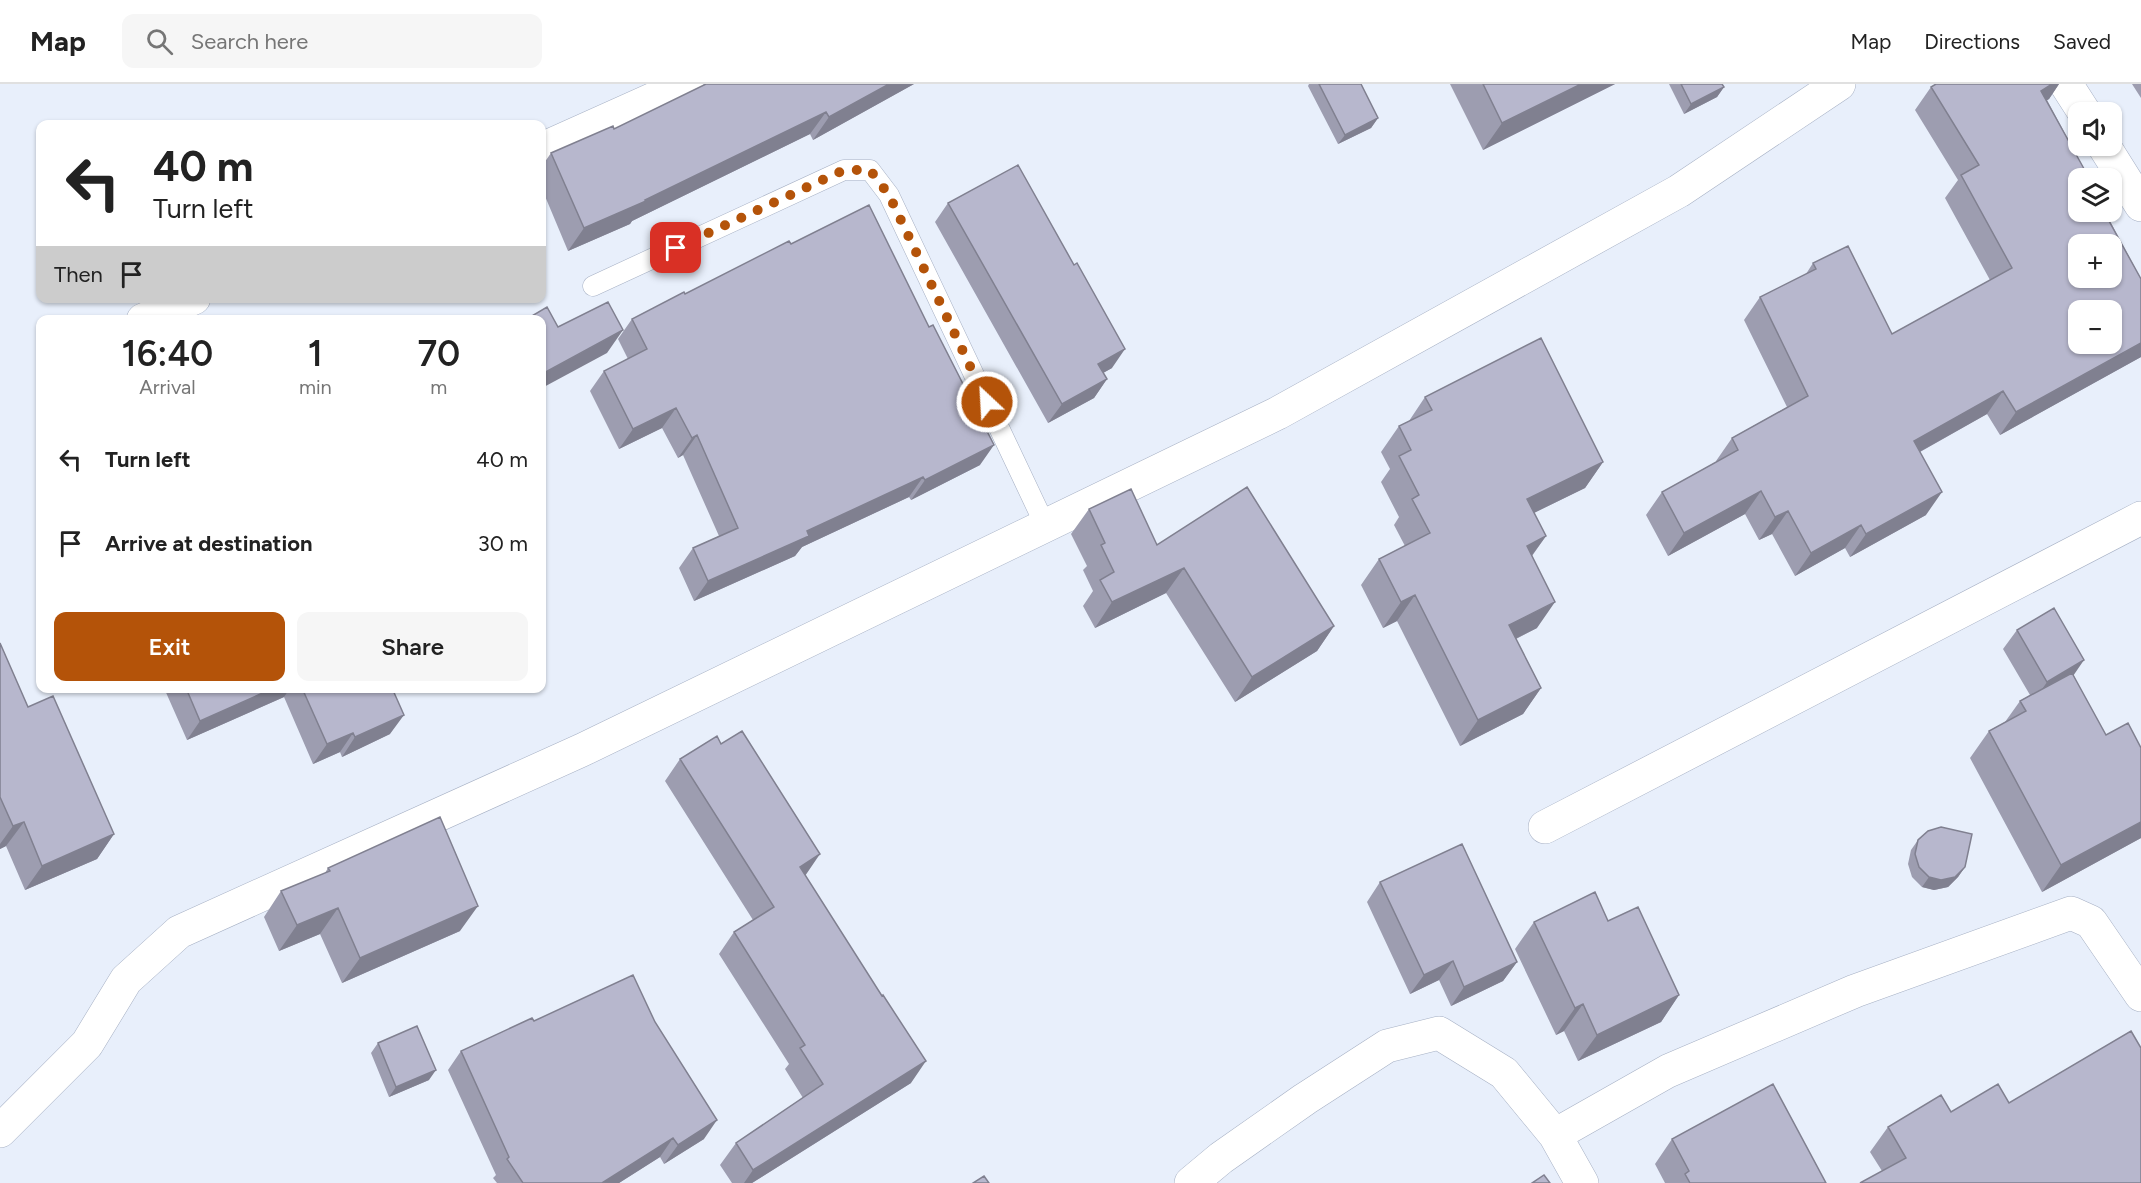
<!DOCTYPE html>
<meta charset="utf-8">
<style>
body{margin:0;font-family:Figtree,sans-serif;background:#f6f6f6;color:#222;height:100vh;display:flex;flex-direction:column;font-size:22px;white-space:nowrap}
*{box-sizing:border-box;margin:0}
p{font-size:20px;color:#767676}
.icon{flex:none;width:33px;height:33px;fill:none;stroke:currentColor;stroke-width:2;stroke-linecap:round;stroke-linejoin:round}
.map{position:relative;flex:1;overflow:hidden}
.panel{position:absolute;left:36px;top:231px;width:510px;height:378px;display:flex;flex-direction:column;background:#fff;border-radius:12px;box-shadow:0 2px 4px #0004}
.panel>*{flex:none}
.top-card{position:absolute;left:36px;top:36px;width:510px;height:183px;border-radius:12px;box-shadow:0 2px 4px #0004;background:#fff;color:#222;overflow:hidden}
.fabs{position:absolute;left:2068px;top:18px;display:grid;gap:12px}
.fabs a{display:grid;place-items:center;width:54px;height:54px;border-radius:12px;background:#fff;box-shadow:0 2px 4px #0004;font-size:30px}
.pin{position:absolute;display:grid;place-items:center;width:51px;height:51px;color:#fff;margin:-26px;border-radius:12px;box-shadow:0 3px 9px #0006}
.me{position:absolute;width:66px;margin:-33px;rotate:335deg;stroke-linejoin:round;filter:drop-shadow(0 0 4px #0008)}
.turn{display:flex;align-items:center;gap:21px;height:126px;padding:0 18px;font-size:27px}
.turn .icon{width:78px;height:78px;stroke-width:2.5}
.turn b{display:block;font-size:42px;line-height:51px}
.then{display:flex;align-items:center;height:57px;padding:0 18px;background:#0003;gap:12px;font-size:22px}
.eta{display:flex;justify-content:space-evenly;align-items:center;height:102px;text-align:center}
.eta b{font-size:36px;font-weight:600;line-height:42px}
.button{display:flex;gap:12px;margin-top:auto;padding:12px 18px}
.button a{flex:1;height:69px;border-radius:12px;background:#b45309;color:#fff;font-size:24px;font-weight:600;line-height:69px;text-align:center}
.button a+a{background:#f6f6f6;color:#222}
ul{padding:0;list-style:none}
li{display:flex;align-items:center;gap:18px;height:84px;padding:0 18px}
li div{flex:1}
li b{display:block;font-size:22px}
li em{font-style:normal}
header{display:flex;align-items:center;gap:36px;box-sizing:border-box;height:84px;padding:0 30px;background:#fff;border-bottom:2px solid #e0e0e0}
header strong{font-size:28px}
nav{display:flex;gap:33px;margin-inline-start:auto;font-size:21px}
.search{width:420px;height:54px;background:#f6f6f6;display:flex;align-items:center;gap:15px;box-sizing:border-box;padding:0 21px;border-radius:12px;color:#767676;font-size:22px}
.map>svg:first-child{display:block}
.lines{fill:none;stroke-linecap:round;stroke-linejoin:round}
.lane-casing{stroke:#a6b0c4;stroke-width:21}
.street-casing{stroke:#a6b0c4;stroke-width:34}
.lane{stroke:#fff;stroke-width:20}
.street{stroke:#fff;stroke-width:33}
.wall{fill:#9d9db0}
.shaded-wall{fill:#808090}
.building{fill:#b7b7cd;stroke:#808090;stroke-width:1.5;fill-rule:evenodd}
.route{stroke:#b45309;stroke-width:10;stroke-dasharray:0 18}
</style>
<header>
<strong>Map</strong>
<div class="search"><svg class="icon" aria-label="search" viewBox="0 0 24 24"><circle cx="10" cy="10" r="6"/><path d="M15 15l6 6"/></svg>Search here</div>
<nav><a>Map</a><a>Directions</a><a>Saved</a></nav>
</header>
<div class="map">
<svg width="2141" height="1099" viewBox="0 0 2141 1099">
<rect width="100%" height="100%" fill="#e8effb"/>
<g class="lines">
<g class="lane-casing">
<path id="lane" d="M 593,202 L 844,86 L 870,86 L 889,111 L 1045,441"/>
</g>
<g class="street-casing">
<path id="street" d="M 2066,0 L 2084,28
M 2104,62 L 2141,121
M 542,65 L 687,0
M 143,236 L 194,214
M 1545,743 L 2141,434
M 0,1047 L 87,960 L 126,896 L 179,848 L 582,666 L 1278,329 L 1679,107 L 1839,0
M 1191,1099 L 1221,1074 L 1305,1015 L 1387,962 L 1439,949 L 1504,989 L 1555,1051
M 1582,1099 L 1555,1051 L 1668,987 L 1855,907 L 2071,829 L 2091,838 L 2141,911"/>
</g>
<use href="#lane" class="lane"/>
<use href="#street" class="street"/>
</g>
<path class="wall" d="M 914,0 L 813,56 L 810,50 L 632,137 L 630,140 L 568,167 L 542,105 L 542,82 L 551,69 L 614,45 Z
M 1309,0 L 1361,0 L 1378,34 L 1371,44 L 1338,60 L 1308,2 Z
M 1450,0 L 1615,0 L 1483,66 Z
M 1669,0 L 1722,0 L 1724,3 L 1717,13 L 1684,30 Z
M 1936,0 L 2059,0 L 2049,15 L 2047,16 L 2088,92 L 2087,94 L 2141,195 L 2141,273 L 2000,351 L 1987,330 L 1920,368 L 1926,431 L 1850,473 L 1845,464 L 1795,492 L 1772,450 L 1759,456 L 1745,430 L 1668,472 L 1646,431 L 1662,408 L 1716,378 L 1716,377 L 1732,354 L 1787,323 L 1744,236 L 1760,213 L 1806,190 L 1813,179 L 1892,250 L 1990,196 L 1945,114 L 1958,96 L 1915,26 L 1931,3 Z
M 2132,0 L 2141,0 L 2141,14 Z
M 948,119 L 1112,284 L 1103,289 L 1107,295 L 1094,314 L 1048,339 L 935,138 Z
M 791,160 L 980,381 L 911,416 L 909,413 L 802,463 L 795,472 L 694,517 L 679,484 L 693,464 L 719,452 L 683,371 L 678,374 L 662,344 L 619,365 L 590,307 L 604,287 L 628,275 L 618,255 L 632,235 Z
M 1425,313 L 1603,378 L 1585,404 L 1534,429 L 1546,452 L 1532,472 L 1537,544 L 1516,555 L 1541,604 L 1523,630 L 1460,662 L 1397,537 L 1383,544 L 1361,501 L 1379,475 L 1405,462 L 1394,441 L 1399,433 L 1381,398 L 1390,385 L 1381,368 L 1399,342 L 1409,337 Z
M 1089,425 L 1157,461 L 1334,542 L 1317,567 L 1235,618 L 1166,509 L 1095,544 L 1083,522 L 1093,507 L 1083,486 L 1087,482 L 1071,450 Z
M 2017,546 L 2074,592 L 2141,754 L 2042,808 L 1970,674 L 1989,647 L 2005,638 L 2020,617 L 2030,611 L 2003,565 Z
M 0,559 L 28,623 L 114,750 L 97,775 L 25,806 L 6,762 L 0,765 Z
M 164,604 L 392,604 L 390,650 L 342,673 L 340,668 L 313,680 L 284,613 L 187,656 Z
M 680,675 L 805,791 L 911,999 L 752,1099 L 732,1099 L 720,1081 L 736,1059 L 803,1014 L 785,985 L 789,980 L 719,870 L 734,848 L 753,836 L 665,697 Z
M 1918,756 L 1965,783 L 1958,793 L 1948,803 L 1934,806 L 1922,803 L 1912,793 L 1908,780 L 1911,766 Z
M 328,784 L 460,847 L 342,899 L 320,850 L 279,867 L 264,833 L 281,807 L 325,789 Z
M 1380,798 L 1517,878 L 1503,897 L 1451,922 L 1439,896 L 1410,910 L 1367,818 Z
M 1608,837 L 1679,911 L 1661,938 L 1578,977 L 1564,947 L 1556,951 L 1515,865 L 1534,838 Z
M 378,959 L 429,996 L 389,1013 L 371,969 Z
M 461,967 L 704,1055 L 664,1080 L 660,1073 L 619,1099 L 497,1099 L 493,1094 L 496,1091 L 448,986 Z
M 2009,1019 L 1882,1087 L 1870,1068 L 1888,1043 L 1951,1028 Z
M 1672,1055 L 1826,1099 L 1665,1099 L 1655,1080 Z"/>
<path class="shaded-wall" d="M 889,0 L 914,0 L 813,56 L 829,33 Z
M 1581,0 L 1615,0 L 1483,66 L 1502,39 Z
M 2052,0 L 2059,0 L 2049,15 L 2025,30 L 2041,7 Z
M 1724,3 L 1717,13 L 1684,30 L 1691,20 Z
M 826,28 L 810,50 L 632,137 L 630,140 L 568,167 L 584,144 Z
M 1378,34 L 1371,44 L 1338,60 L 1345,51 Z
M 623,246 L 607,269 L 542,304 L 542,290 Z
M 2141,259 L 2141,273 L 2000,351 L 2016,328 Z
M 1125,265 L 1112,284 L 1085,299 L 1098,280 Z
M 1107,295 L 1094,314 L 1048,339 L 1062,320 Z
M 2003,307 L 1987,330 L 1898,380 L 1914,357 Z
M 676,324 L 662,344 L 619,365 L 633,345 Z
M 697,351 L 683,371 L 678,374 L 692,354 Z
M 994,361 L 980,381 L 911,416 L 925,396 Z
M 1603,378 L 1585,404 L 1509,441 L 1527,415 Z
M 923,393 L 909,413 L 802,463 L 795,472 L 694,517 L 708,497 L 807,447 Z
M 1761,407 L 1745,430 L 1668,472 L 1684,449 Z
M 1942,408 L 1926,431 L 1850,473 L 1866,450 Z
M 1788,427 L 1772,450 L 1759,456 L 1775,433 Z
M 1861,441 L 1845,464 L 1795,492 L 1811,469 Z
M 1546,452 L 1527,478 L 1527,462 Z
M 1184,484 L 1166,509 L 1095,544 L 1112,518 Z
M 1415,511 L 1397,537 L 1383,544 L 1401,518 Z
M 1555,518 L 1537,544 L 1491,567 L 1509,541 Z
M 1334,542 L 1317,567 L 1235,618 L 1252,593 Z
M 2084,576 L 2071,595 L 2034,617 L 2047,598 Z
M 274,604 L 290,604 L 284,613 L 187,656 L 200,637 Z
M 1541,604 L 1523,630 L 1460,662 L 1478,636 Z
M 404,631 L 390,650 L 342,673 L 355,653 Z
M 353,649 L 340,668 L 313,680 L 327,660 Z
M 24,738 L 6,762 L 0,765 L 0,760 L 13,742 Z
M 2141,738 L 2141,754 L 2042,808 L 2061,781 Z
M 114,750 L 97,775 L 25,806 L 42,782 Z
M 820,770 L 805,792 L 800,783 Z
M 1965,783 L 1958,793 L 1948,803 L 1934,806 L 1922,803 L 1929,793 Z
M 478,822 L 460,847 L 342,899 L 360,874 Z
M 338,824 L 320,850 L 279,867 L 297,841 Z
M 1453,877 L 1439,896 L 1410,910 L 1424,891 Z
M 1517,878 L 1503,897 L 1451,922 L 1464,903 Z
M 1679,911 L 1661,938 L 1578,977 L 1597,951 Z
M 1583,920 L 1564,947 L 1556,951 L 1575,924 Z
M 926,977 L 911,999 L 752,1099 L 744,1099 L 753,1086 Z
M 436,986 L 429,996 L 389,1013 L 396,1003 Z
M 717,1036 L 704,1055 L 664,1080 L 678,1061 Z
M 673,1054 L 660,1073 L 619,1099 L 602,1099 Z"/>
<path class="building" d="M 706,0 L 889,0 L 829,33 L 826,28 L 645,116 L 646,117 L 584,144 L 551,69 L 613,42 L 614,45 Z
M 1319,0 L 1361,0 L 1378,34 L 1345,51 Z
M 1483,0 L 1581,0 L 1502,39 Z
M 1681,0 L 1722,0 L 1724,3 L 1691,20 Z
M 1936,0 L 2052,0 L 2041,7 L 2088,92 L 2086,94 L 2079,94 L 2079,128 L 2104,128 L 2141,195 L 2141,259 L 2016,328 L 2003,307 L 1914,357 L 1942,408 L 1866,450 L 1861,441 L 1811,469 L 1788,427 L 1775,433 L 1761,407 L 1684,449 L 1662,408 L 1738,366 L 1732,354 L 1808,312 L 1760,213 L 1816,185 L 1813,179 L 1848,162 L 1892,250 L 2012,184 L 1961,91 L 1979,81 L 1931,3 ZM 2079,160 L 2112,160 L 2112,194 L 2079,194 ZM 2079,226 L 2112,226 L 2112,260 L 2079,260 Z
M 1018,81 L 1074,181 L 1077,179 L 1125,265 L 1098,280 L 1107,295 L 1062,320 L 948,119 Z
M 869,121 L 929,243 L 933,241 L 994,361 L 925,396 L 923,393 L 807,447 L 809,452 L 708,497 L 693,464 L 738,444 L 697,351 L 692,354 L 676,324 L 633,345 L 604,287 L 647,265 L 632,235 L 684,208 L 685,210 L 789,157 L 791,160 Z
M 608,218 L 623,246 L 542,290 L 542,236 L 525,236 L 547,223 L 558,243 Z
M 1541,254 L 1603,378 L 1527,415 L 1546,452 L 1527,462 L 1555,518 L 1509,541 L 1541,604 L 1478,636 L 1415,511 L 1401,518 L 1379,475 L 1430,449 L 1412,415 L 1419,411 L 1399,372 L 1411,366 L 1399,342 L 1432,326 L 1425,313 Z
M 1247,403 L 1334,542 L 1252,593 L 1184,484 L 1112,518 L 1100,496 L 1114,488 L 1101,461 L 1105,459 L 1089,425 L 1131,405 L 1157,461 Z
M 2054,524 L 2084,576 L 2047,598 L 2017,546 Z
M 0,559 L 28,623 L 53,612 L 114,750 L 42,782 L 24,738 L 13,742 L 0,713 Z
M 2072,589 L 2106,651 L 2128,639 L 2141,664 L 2141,738 L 2061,781 L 1989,647 L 2026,627 L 2020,617 Z
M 186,604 L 274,604 L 200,637 Z
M 302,604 L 392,604 L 404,631 L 355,653 L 353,649 L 327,660 Z
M 742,647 L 820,770 L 800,783 L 882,912 L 883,911 L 926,977 L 753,1086 L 736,1059 L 823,1000 L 800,964 L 805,961 L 734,848 L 774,823 L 680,675 L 717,652 L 721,660 Z
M 440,733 L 478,822 L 360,874 L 338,824 L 297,841 L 281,807 L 330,787 L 328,784 Z
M 1941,743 L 1972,750 L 1965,783 L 1955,793 L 1941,796 L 1929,793 L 1919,783 L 1915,770 L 1918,756 L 1928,747 Z
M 1462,760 L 1517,878 L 1464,903 L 1453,877 L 1424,891 L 1380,798 Z
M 1595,808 L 1608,837 L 1638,823 L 1679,911 L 1597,951 L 1583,920 L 1575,924 L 1534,838 Z
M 633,891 L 655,938 L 717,1036 L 678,1061 L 673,1054 L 602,1099 L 523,1099 L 507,1075 L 509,1073 L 461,967 L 532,934 L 534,937 Z
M 417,942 L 436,986 L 396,1003 L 378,959 Z
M 2131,947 L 2141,964 L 2141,1099 L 1860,1099 L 1906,1074 L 1888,1043 L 1941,1011 L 1951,1028 L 1998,1000 L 2009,1019 Z
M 1773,1000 L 1826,1099 L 1690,1099 L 1685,1090 L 1689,1087 L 1672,1055 Z
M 1544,1091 L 1550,1099 L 1532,1099 Z
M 984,1092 L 989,1099 L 973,1099 Z"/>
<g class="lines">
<path class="route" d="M 676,164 L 844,86 L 870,86 L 889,111 L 987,318"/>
</g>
</svg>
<div class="fabs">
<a><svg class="icon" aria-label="sound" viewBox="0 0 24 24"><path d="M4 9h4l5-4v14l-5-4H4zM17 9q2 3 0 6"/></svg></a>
<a><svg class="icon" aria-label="layers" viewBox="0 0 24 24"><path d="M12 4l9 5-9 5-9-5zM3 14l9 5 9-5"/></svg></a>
<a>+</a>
<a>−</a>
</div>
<div class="pin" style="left:676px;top:164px;background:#d93025"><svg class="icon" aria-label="arrive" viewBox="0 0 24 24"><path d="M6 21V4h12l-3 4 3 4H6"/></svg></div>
<svg class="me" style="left:987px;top:318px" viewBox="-20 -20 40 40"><circle r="17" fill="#b45309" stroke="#fff" stroke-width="3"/><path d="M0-11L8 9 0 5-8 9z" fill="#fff"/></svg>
<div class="top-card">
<div class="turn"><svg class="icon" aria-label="left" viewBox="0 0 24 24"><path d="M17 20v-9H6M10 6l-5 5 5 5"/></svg><div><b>40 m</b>Turn left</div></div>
<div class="then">Then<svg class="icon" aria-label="arrive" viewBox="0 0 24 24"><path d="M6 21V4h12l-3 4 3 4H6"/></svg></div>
</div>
<section class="panel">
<div class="eta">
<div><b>16:40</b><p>Arrival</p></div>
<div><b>1</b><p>min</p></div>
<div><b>70</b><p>m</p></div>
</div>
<ul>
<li><svg class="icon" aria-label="left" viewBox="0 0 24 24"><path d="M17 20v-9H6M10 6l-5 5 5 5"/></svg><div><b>Turn left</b></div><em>40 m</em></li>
<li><svg class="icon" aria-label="arrive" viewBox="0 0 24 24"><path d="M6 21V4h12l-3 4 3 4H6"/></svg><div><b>Arrive at destination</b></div><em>30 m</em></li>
</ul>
<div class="button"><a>Exit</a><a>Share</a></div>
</section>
</div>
